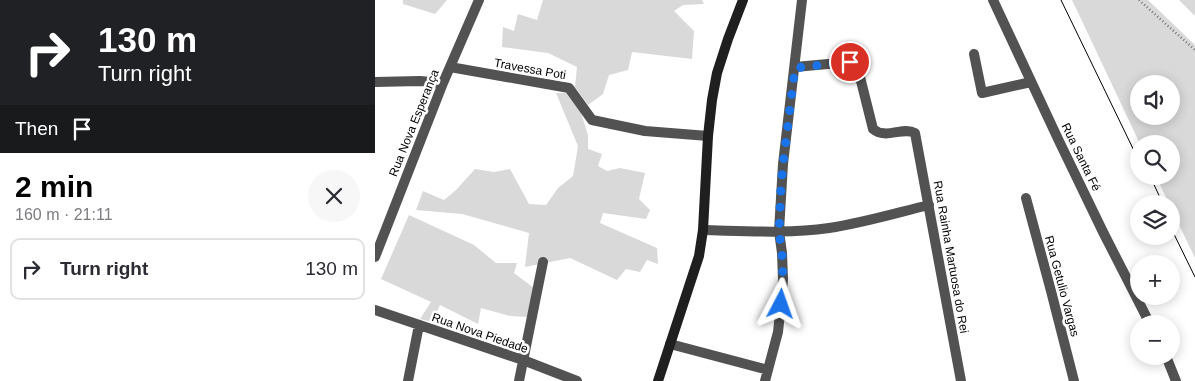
<!DOCTYPE html>
<meta charset="utf-8">
<style>
body{margin:0;font-family:Arial,sans-serif;background:#f7f7f7;color:#2b2b33;height:100vh;display:flex;flex-direction:column;font-size:19px;white-space:nowrap}
*{box-sizing:border-box;margin:0}
p{font-size:16px;color:#7c7c81}
.icon{flex:none;width:28px;height:28px;fill:none;stroke:currentColor;stroke-width:2;stroke-linecap:round;stroke-linejoin:round}
.map{position:relative;flex:1;overflow:hidden}
.panel{display:flex;flex-direction:column;background:#fff;width:375px}
.panel>*{flex:none}
.guide{background:#202124;color:#fff;overflow:hidden}
.buttons{position:absolute;left:755px;top:75px;display:grid;gap:10px}
.buttons a{display:grid;place-items:center;width:50px;height:50px;border-radius:50%;background:#fff;box-shadow:0 2px 12px #0003;font-size:25px}
.pin{position:absolute;display:grid;place-items:center;width:42px;height:42px;color:#fff;margin:-21px;border:2px solid #fff;border-radius:50%;box-shadow:0 1px 5px #0007}
.me{position:absolute;width:55px;margin:-28px;rotate:4deg;stroke-linejoin:round;filter:drop-shadow(0 0 4px #0008)}
.turn{display:flex;align-items:center;gap:18px;height:105px;padding:0 15px;font-size:22px}
.turn .icon{width:65px;height:65px;stroke-width:2.5}
.turn b{display:block;font-size:35px;line-height:42px}
.then{display:flex;align-items:center;height:48px;padding:0 15px;background:#0003;gap:10px;font-size:19px}
.round{display:grid;place-items:center;flex:none;width:52px;height:52px;border-radius:26px;background:#f7f7f7}
.summary{display:flex;align-items:center;justify-content:space-between;height:85px;padding:0 15px}
h1{font-size:30px;font-weight:600;line-height:38px;color:#000}
ul{padding:0;list-style:none}
li{display:flex;align-items:center;gap:15px;height:62px;margin:0 10px 8px;padding:0 5px;border:2px solid #e1e1e2;border-radius:10px}
li div{flex:1}
li b{display:block;font-size:19px}
li em{font-style:normal}
main{display:flex;flex:1;min-height:0}
.map>svg:first-child{display:block}
.green{fill:#d9d9d9;fill-rule:evenodd}
.lines{fill:none;stroke-linecap:round;stroke-linejoin:round}
.path{stroke:#747474;stroke-width:2.5;stroke-dasharray:1 2.5;stroke-linecap:butt}
.street{stroke:#525252;stroke-width:10}
.secondary{stroke:#1f1f1f;stroke-width:10}
.tram{stroke:#000;stroke-width:1}
.route{stroke:#1a73e8;stroke-width:9;stroke-dasharray:0 16.2}
.labels{text-anchor:middle;dominant-baseline:central;stroke-width:5;stroke-linejoin:round;paint-order:stroke}
.street-label{font-size:12px;fill:#000;stroke:#fff}
</style>
<main>
<section class="panel">
<div class="guide">
<div class="turn"><svg class="icon" aria-label="right" viewBox="0 0 24 24"><path d="M7 20v-9h11M14 6l5 5-5 5"/></svg><div><b>130 m</b>Turn right</div></div>
<div class="then">Then<svg class="icon" aria-label="arrive" viewBox="0 0 24 24"><path d="M6 21V4h12l-3 4 3 4H6"/></svg></div>
</div>
<div class="summary"><div><h1>2 min</h1><p>160 m · 21:11</p></div><a class="round"><svg class="icon" aria-label="close" viewBox="0 0 24 24"><path d="M6 6l12 12M18 6L6 18"/></svg></a></div>
<ul>
<li><svg class="icon" aria-label="right" viewBox="0 0 24 24"><path d="M7 20v-9h11M14 6l5 5-5 5"/></svg><div><b>Turn right</b></div><em>130 m</em></li>
</ul>
</section>
<div class="map">
<svg width="820" height="381" viewBox="0 0 820 381">
<rect width="100%" height="100%" fill="#fff"/>
<path class="green" d="M 28,0 L 72,0 L 60,14 L 28,4 Z
M 168,0 L 327,0 L 329,4 L 308,5 L 299,11 L 319,31 L 317,59 L 257,52 L 253,70 L 234,75 L 228,94 L 213,105 L 200,87 L 202,67 L 173,53 L 127,47 L 128,27 L 139,31 L 143,14 L 162,20 Z
M 697,0 L 773,0 L 820,45 L 820,258 L 796,208 L 796,204 L 794,204 L 781,176 L 796,176 L 796,144 L 765,144 ZM 764,84 L 796,84 L 796,116 L 764,116 Z
M 804,0 L 820,0 L 820,16 Z
M 181,93 L 191,93 L 206,113 L 213,135 L 213,149 L 227,154 L 223,166 L 232,171 L 245,168 L 270,173 L 264,199 L 275,210 L 271,219 L 228,213 L 225,223 L 282,248 L 283,264 L 272,260 L 265,272 L 251,269 L 242,280 L 195,258 L 150,267 L 154,233 L 87,214 L 41,210 L 48,191 L 69,200 L 81,190 L 100,169 L 119,172 L 135,169 L 154,204 L 171,205 L 183,188 L 198,176 L 203,146 Z
M 34,215 L 99,245 L 121,263 L 142,263 L 139,273 L 159,288 L 152,317 L 135,316 L 106,308 L 103,324 L 65,305 L 57,322 L 45,319 L 56,302 L 6,279 Z"/>
<g class="lines">
<path class="path" d="M 764,0 L 820,50"/>
<path class="street" d="M 618,0 L 684,141 L 728,232 L 775,324
M 599,54 L 607,93 L 656,82
M 75,67 L 194,88 L 217,120 L 270,131 L 333,136
M 420,67 L 475,62 L 479,63 L 483,69 L 498,129 C 511,140 528,126 540,133 L 586,381
M 0,82 L 45,81 L 68,83
M 651,198 L 676,291 L 699,381
M 328,230 C 370,231 412,234 454,228 C 488,223 521,213 554,205
M 0,257 L 68,83 L 104,0
M 0,310 L 148,360 L 202,381
M 295,344 L 393,370
M 791,356 L 801,381
M 33,381 L 44,325
M 144,381 L 168,262
M 390,381 L 403,332 L 406,304 L 408,279 L 407,253 L 404,231 L 408,164 L 427,0"/>
<path class="secondary" d="M 283,381 L 324,256 L 328,230 L 333,136 L 337,100 L 342,73 L 353,39 L 368,0"/>
<path class="tram" d="M 686,0 L 764,161
M 775,176 L 788,204
M 796,228 L 820,277"/>
</g>
<g class="lines">
<path class="route" d="M 406,304 L 408,279 L 407,253 L 404,232 L 406,187 L 408,164 L 420,68 L 475,62"/>
</g>
<g class="labels">
<g class="street-label">
<text transform="translate(155 69) rotate(10)">Travessa Poti</text>
<text transform="translate(39 123) rotate(-68)">Rua Nova Esperança</text>
<text transform="translate(706 157) rotate(64)">Rua Santa Fé</text>
<text transform="translate(576 257) rotate(80)">Rua Rainha Martuosa do Rei</text>
<text transform="translate(687 286) rotate(75)">Rua Getulio Vargas</text>
<text transform="translate(105 333) rotate(19)">Rua Nova Piedade</text>
</g>
</g>
</svg>
<div class="buttons">
<a><svg class="icon" aria-label="sound" viewBox="0 0 24 24"><path d="M4 9h4l5-4v14l-5-4H4zM17 9q2 3 0 6"/></svg></a>
<a><svg class="icon" aria-label="search" viewBox="0 0 24 24"><circle cx="10" cy="10" r="6"/><path d="M15 15l6 6"/></svg></a>
<a><svg class="icon" aria-label="layers" viewBox="0 0 24 24"><path d="M12 4l9 5-9 5-9-5zM3 14l9 5 9-5"/></svg></a>
<a>+</a>
<a>−</a>
</div>
<div class="pin" style="left:475px;top:62px;background:#d93025"><svg class="icon" aria-label="arrive" viewBox="0 0 24 24"><path d="M6 21V4h12l-3 4 3 4H6"/></svg></div>
<svg class="me" style="left:406px;top:304px" viewBox="-20 -20 40 40"><path d="M0-17L14 15 0 8-14 15z" fill="#1a73e8" stroke="#fff" stroke-width="4"/></svg>
</div>
</main>
